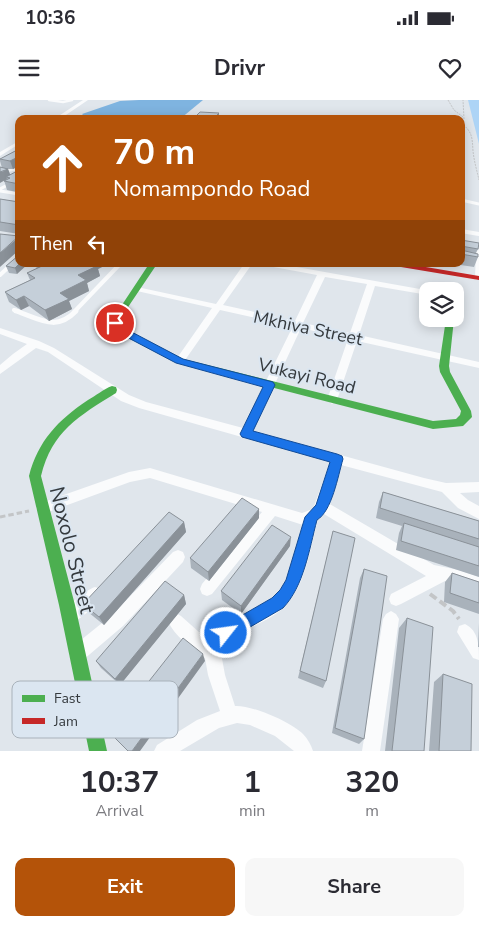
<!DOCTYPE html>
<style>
body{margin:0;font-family:"Nunito Sans",sans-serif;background:#f7f7f7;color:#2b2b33;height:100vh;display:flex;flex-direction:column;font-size:19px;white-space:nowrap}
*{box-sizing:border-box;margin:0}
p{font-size:16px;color:#7c7c81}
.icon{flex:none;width:28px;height:28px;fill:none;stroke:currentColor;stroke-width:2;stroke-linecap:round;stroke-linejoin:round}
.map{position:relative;height:651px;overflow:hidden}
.side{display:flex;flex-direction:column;background:#fff;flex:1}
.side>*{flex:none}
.hud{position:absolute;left:15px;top:15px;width:450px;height:152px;border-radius:10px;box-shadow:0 2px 12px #0003;background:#b45309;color:#fff;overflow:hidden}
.buttons{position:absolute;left:419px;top:182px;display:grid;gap:10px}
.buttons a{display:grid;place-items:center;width:45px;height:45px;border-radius:10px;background:#fff;box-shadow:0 2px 12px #0003;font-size:25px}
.pin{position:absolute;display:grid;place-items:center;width:42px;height:42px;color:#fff;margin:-21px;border:2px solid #fff;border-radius:50%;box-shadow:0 1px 5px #0007}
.me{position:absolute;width:55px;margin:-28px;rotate:60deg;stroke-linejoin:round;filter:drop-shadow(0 0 4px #0008)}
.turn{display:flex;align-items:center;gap:18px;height:105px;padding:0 15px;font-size:22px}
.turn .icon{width:65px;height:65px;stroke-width:2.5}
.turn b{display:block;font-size:35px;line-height:42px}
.then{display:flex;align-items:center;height:48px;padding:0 15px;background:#0003;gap:10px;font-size:19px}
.eta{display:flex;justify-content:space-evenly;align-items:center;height:85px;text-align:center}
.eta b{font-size:30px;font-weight:700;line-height:35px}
.cta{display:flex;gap:10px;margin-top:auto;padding:10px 15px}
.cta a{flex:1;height:58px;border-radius:10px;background:#b45309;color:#fff;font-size:20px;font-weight:700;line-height:58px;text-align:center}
.cta a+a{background:#f7f7f7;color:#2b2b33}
.status{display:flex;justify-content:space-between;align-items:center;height:35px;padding:0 25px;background:#fff;direction:ltr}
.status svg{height:14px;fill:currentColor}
header{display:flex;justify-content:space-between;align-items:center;height:65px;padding:0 15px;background:#fff;font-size:22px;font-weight:700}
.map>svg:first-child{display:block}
.green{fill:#add4f6}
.water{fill:#7fb4e0}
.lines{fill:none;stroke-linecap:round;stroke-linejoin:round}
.path-far2{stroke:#c3c5c7;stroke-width:1;stroke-dasharray:2 1;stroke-linecap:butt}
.path-far1{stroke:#c3c5c7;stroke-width:3;stroke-dasharray:5.5 3;stroke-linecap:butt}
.path{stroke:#c3c5c7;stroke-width:4;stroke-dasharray:8 4;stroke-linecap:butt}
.lane-far3{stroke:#fafbfc;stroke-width:2.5}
.lane-far2{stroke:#fafbfc;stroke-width:3}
.lane-far1{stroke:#fafbfc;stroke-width:4}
.lane{stroke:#fafbfc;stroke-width:5}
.street{fill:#fafbfc;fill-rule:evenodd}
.fast{fill:#4caf50;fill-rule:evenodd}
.jam{fill:#c62828;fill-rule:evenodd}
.wall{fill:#a9b2bb;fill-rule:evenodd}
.shaded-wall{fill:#8a9198}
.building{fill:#c5cfd9;stroke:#8a9198}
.route{fill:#1a73e8;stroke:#114b97}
.labels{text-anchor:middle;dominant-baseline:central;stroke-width:4;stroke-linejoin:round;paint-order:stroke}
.street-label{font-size:18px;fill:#353a3e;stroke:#dbe6f1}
.near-street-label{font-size:21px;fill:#353a3e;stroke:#dbe6f1}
.key{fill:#dbe6f1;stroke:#a9b2bb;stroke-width:1}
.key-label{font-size:14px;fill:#353a3e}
</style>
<div class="status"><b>10:36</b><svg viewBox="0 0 49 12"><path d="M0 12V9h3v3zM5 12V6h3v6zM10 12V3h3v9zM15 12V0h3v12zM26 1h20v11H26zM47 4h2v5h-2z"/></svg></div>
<header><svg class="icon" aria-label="menu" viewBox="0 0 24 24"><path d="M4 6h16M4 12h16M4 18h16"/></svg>Drivr<svg class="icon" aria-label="heart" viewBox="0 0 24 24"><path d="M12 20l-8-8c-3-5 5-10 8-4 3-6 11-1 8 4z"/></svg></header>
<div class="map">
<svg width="479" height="651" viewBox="0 0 479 651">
<rect width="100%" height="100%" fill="#e0e6ec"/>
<path class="green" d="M 468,0 L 479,0 L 479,44 Z"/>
<path class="water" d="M 139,0 L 203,0 L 180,19 L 87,19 L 82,14 L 120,1 Z"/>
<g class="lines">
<path class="path-far2" d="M 448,0 L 454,10 L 463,17
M 461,20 L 464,19 L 463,0
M 461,23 C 473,32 472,38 473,51 C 474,61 477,71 479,80"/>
<path class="path-far1" d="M 0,417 L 29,411"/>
<path class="path" d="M 430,494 L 453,511 L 459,519"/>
<path class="lane-far3" d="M 49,0 L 63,2 L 72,0
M 206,19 L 229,19"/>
<path class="lane-far2" d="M 0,71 L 19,69
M 0,89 L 19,79
M 0,91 L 19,94
M 461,100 L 479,104"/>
<path class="lane-far1" d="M 461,131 L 479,134
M 461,146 L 478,152 L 477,178
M 0,175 L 19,157
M 14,210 L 20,212
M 74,212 L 120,164"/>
<path class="lane" d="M 16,211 C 40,219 56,232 76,211"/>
<path class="street" d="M 83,0 L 88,0 L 60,19 L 54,19 Z
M 19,41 L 19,44 L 0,56 L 0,52 Z
M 244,164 L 252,164 L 223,205 L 295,221 L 317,175 L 268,166 L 264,164 L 280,164 L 431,191 L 428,191 L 428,195 L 375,186 L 359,235 L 479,262 L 479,268 L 357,241 L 337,300 L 332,304 L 327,300 L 348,239 L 301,228 L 253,331 L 424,378 L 446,383 L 479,382 L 479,392 L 460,393 L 468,400 L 479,406 L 479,419 L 458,408 L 442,392 L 341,365 L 328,403 L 434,465 L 459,470 L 479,477 L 479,491 L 445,481 L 401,504 L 396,506 L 391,504 L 389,499 L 391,494 L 426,476 L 324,414 L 318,420 C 310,448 306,485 285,506 C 269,524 229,531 221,553 L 225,575 L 235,606 C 252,605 291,622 303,634 C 308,639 311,645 313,651 L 294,651 L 275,636 L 250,625 L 237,623 L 219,628 L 180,651 L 154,651 L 157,645 L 197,620 L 220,611 L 208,575 L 205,558 C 192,548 174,536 168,521 L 171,516 L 176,513 L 181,516 L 209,541 C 223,517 256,515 275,495 C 293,477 297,448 303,425 L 275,416 L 212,494 L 207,496 L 202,494 L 200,489 L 202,484 L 262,412 L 150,378 L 130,382 L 43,414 L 38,412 L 36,408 L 38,404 L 129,372 L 150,368 L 302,413 L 313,409 L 330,362 L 139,308 L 121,301 L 48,252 L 36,248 L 0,274 L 0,265 L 13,254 L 27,244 L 0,234 L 0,228 L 39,241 L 54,248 L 129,295 L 146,302 L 243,328 L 293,226 L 220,210 L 183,263 L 180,264 L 175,261 L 212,208 L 137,191 L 133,189 L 137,187 L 216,204 ZM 325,177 L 367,184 L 350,233 L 303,223 Z
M 178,450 L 183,452 L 185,457 L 183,462 L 123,526 L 83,560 L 77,562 L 71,560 L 69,554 L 71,548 L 112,515 L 173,452 Z
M 95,487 L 100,489 L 102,494 C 98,505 81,519 70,524 L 65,521 L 62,516 C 67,505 84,491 95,487 Z
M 391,511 L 396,514 L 399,519 L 380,651 L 362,651 L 383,519 L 386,514 Z
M 465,524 C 479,531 479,546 479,560 L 473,558 L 457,532 L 459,526 Z"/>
<path class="fast" d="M 149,164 L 157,164 L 120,219 L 120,223 L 125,229 L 183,259 L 433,321 L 456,319 L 460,315 L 461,311 L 440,272 L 439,266 L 446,219 L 454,219 L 449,266 L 450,272 L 471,311 L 472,317 L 463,326 L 433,329 L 177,263 L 119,233 L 110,223 Z
M 112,286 L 116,287 L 117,290 L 116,293 C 79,316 52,331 41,376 L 75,505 L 107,651 L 89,651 L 59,505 L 29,376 C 38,341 58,320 88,300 C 96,296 103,289 112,286 Z"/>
<path class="jam" d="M 391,164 L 408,164 L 479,176 L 479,180 L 395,166 Z"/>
</g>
<path class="wall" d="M 19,49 L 19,96 L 17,92 L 7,90 L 0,67 L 2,68 L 0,61 L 0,59 ZM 17,67 L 18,71 L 10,75 L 8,69 L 13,69 Z
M 0,99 L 19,102 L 19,134 L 0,131 Z
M 461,140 L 478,149 L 476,153 L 478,157 L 474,167 L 454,164 L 461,164 Z
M 19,155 L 17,174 L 9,173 L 6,166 Z
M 35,164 L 108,164 L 98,169 L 100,176 L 87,183 L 89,191 L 69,201 L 72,209 L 49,221 L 29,206 L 21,210 L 9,202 L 5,192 L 30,180 L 27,173 L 37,169 Z
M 435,164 L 448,164 L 447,166 Z
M 383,392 L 479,421 L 479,477 L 396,450 L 399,433 L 402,426 L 376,418 L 379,402 Z
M 259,418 L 209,481 L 191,468 L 190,458 Z
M 184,422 L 186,432 L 104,525 L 88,512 L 83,504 Z
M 333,431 L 326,581 L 323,588 L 298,578 Z
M 290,446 L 241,514 L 222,500 L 221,491 Z
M 364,469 L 364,639 L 359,644 L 332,633 L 360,478 Z
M 452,473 L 479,482 L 479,514 L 444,502 L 445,482 Z
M 184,495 L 186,504 L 120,585 L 101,568 L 96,561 Z
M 407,518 L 424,651 L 385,651 L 399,528 Z
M 479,523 L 479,547 L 478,547 Z
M 443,574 L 471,651 L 429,651 L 434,582 Z"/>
<path class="shaded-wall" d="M 219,13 L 219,19 L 213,19 Z
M 16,58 L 19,66 L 17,66 L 17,67 L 13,69 L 10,61 Z
M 0,67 L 2,72 L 8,69 L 11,77 L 6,77 L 7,79 L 0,83 Z
M 19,137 L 19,150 L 0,167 L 0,153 Z
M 19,164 L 28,164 L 17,174 L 15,168 Z
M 90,164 L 108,164 L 98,169 L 100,176 L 87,183 L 89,191 L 69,201 L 72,209 L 49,221 L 45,210 L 60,193 Z
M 24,196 L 29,206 L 21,210 L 16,200 Z
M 259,409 L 259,418 L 209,481 L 208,472 Z
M 184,422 L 186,432 L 104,525 L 99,517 Z
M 291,437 L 290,446 L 241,514 L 241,506 Z
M 184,495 L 186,504 L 120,585 L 115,579 Z
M 203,554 L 205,561 L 140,651 L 132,651 Z"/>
<path class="building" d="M 200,12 L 219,13 L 213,19 L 193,19 Z
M 19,49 L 19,58 L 16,58 L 10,61 L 0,59 Z
M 0,67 L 8,69 L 0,72 Z
M 19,70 L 19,84 L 4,81 L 10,78 L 6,77 Z
M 0,99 L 19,102 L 19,125 L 0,122 Z
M 0,134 L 19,136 L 0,153 Z
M 461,140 L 479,143 L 478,149 L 461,146 Z
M 461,150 L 478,154 L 478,157 L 461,154 Z
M 19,155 L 19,164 L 15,168 L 6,166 Z
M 38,164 L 93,164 L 97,166 L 78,175 L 86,180 L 60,193 L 69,199 L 45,210 L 24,196 L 16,200 L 5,192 L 35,178 L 27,173 L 42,166 Z
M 383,392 L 479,421 L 479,439 L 380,408 Z
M 242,398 L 259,409 L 208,472 L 190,458 Z
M 169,412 L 184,422 L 99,517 L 83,504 Z
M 404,423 L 479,447 L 479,466 L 401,441 Z
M 272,425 L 291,437 L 241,506 L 221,491 Z
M 333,431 L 355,438 L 326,581 L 300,571 Z
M 364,469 L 387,476 L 364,639 L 335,628 Z
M 452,473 L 479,482 L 479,503 L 450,493 Z
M 165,481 L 184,495 L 115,579 L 96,561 Z
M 407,518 L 433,527 L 424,651 L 392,651 Z
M 183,538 L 203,554 L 132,651 L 128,651 L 109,632 Z
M 443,574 L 472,584 L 471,651 L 439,651 Z"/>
<path class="route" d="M 112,221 L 119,221 L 126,229 L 183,259 L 273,282 L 275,285 L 253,331 L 337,354 L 342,356 L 343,359 C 338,376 332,411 317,420 C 309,450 304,486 283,508 L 226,541 L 220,539 L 218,533 L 220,528 L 272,498 L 280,490 L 286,480 L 305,417 L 316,405 L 330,362 L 242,337 L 240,334 L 263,287 L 176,263 L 119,233 L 111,223 Z"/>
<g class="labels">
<g class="street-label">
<text transform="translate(308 228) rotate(12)">Mkhiva Street</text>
<text transform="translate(307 276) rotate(14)">Vukayi Road</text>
</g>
<g class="near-street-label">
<text transform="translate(72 450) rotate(76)">Noxolo Street</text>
</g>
</g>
<rect x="12" y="581" width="166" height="57" rx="8" class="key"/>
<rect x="22" y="595" width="23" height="7" fill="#4caf50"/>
<rect x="22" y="618" width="23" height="6" fill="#c62828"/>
<g class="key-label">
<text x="54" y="603">Fast</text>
<text x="54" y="626">Jam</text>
</g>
</svg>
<div class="buttons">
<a><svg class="icon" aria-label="layers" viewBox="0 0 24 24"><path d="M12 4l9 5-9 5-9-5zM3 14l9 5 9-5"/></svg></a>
</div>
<div class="pin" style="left:115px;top:223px;background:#d93025"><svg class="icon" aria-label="arrive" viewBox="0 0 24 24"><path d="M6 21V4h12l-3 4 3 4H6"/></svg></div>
<svg class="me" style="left:226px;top:533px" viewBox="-20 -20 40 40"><circle r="17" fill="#1a73e8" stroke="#fff" stroke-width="3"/><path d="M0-11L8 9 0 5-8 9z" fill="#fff"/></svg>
<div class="hud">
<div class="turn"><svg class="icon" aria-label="ahead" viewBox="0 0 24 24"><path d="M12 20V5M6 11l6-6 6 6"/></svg><div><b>70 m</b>Nomampondo Road</div></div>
<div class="then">Then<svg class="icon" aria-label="left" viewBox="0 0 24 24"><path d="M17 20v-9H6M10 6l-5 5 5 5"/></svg></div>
</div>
</div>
<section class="side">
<div class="eta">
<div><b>10:37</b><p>Arrival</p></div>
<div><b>1</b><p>min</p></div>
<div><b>320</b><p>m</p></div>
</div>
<div class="cta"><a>Exit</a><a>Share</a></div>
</section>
